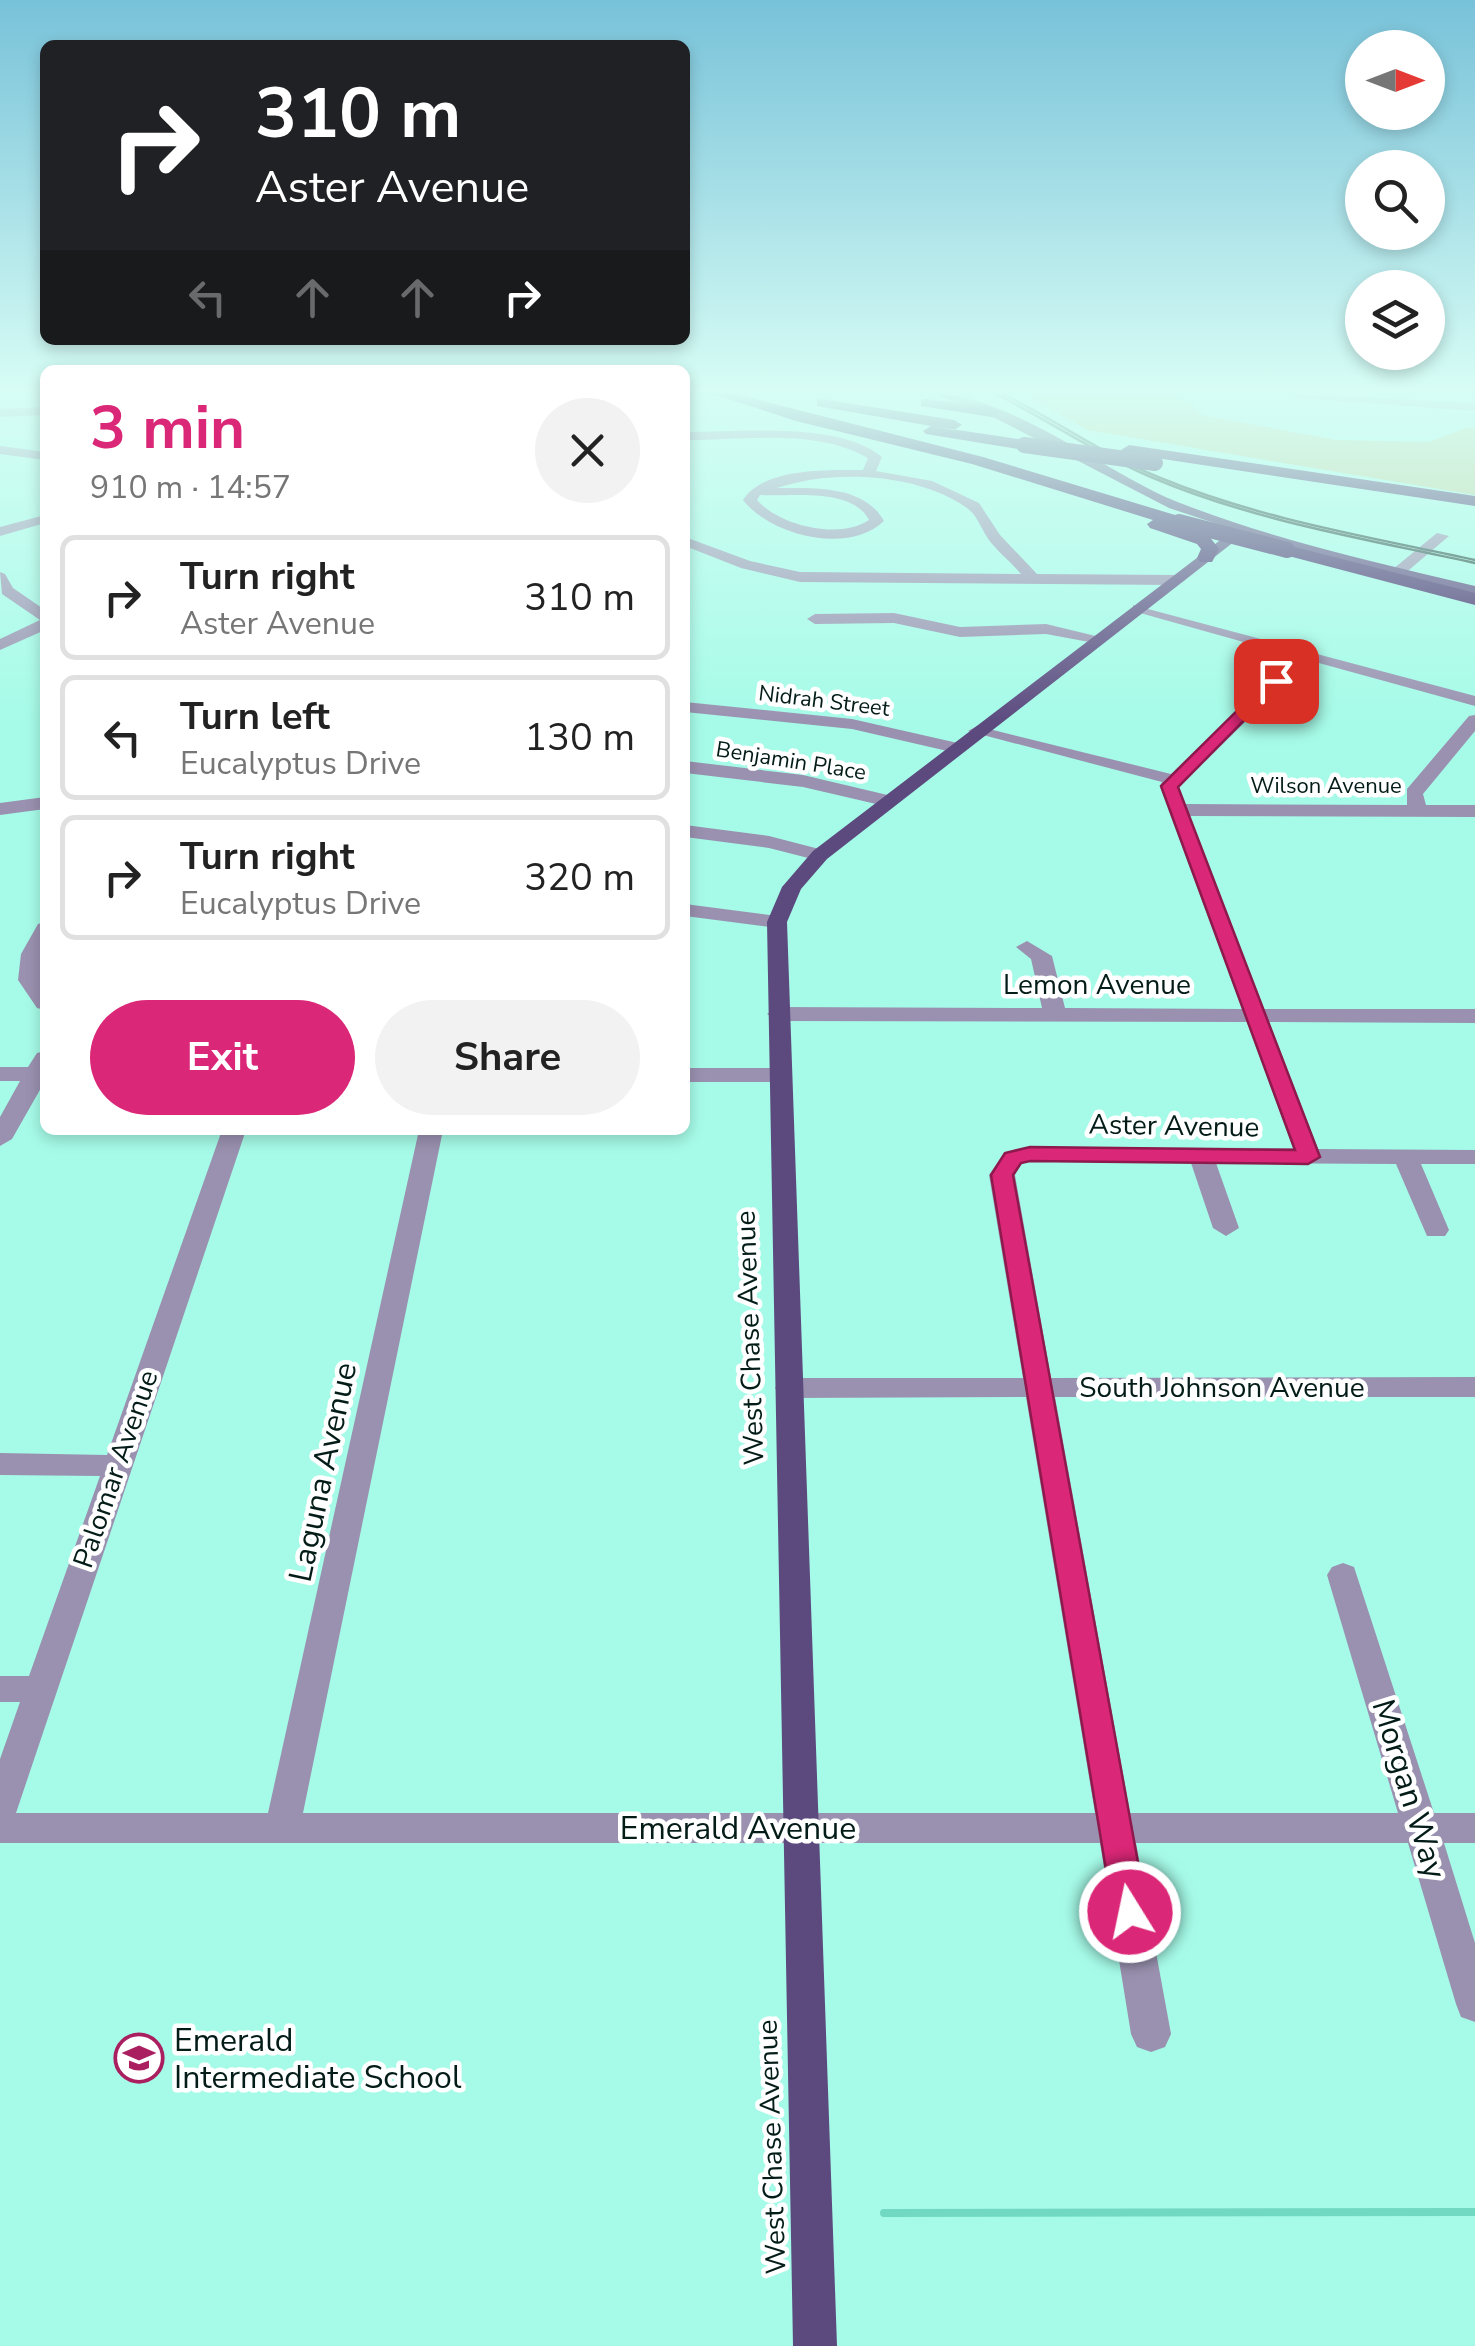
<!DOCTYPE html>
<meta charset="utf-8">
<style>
body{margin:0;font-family:"Nunito Sans",sans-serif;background:#f2f2f2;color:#222;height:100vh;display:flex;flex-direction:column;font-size:38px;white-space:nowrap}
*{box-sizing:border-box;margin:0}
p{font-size:32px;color:#767676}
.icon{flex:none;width:55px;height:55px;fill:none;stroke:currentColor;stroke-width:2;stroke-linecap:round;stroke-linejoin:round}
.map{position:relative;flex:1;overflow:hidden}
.drawer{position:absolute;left:40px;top:365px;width:650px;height:770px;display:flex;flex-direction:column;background:#fff;border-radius:15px;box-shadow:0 5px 15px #0003}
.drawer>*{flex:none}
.top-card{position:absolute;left:40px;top:40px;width:650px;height:305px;border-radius:15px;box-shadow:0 5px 15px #0003;background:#202124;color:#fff;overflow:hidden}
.needle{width:65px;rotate:90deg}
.tools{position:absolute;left:1345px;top:30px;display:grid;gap:20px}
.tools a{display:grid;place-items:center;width:100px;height:100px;border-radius:50%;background:#fff;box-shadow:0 5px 15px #0003;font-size:50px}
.pin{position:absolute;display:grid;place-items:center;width:85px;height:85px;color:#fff;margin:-42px;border-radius:20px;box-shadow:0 5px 15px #0006}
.me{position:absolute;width:110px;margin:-55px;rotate:350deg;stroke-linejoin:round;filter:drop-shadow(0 0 8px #0008)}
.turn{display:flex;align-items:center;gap:35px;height:210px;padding:0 50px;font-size:45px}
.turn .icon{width:130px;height:130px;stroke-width:2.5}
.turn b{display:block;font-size:70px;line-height:85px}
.lanes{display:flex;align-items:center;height:95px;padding:0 50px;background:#0003;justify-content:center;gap:50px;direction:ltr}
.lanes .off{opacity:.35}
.round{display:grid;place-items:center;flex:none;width:105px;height:105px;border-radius:52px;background:#f2f2f2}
.head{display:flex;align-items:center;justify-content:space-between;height:170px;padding:0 50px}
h1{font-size:60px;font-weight:700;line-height:75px;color:#db2777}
.button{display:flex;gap:20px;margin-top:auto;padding:20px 50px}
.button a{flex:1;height:115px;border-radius:60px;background:#db2777;color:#fff;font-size:40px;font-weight:700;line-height:115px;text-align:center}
.button a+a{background:#f2f2f2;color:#222}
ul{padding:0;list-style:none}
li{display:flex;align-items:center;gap:30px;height:125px;margin:0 20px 15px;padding:0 30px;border:5px solid #e0e0e0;border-radius:15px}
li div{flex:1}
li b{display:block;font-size:38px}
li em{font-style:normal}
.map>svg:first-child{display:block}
.green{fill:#c3cf97}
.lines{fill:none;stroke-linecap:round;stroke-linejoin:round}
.stream{stroke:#71d8c2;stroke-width:8}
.minor{fill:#9a91b0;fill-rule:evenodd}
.major{fill:#5c4a7f;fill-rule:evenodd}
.highway{fill:#47306d;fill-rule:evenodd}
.tram{stroke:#284f47;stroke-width:2.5}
.rail{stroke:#284f47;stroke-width:2.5}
.highway-bridge{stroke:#47306d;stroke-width:16}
.route{fill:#db2777;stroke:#8e194d;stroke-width:2.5}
.labels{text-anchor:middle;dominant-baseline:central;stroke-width:9;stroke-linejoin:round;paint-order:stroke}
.far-street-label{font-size:22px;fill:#031c17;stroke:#fff}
.street-label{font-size:28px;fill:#031c17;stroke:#fff}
.near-street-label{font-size:32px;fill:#031c17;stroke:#fff}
.near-poi-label{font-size:32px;fill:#031c17;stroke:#fff;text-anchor:start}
</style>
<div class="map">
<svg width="1475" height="2346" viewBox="0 0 1475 2346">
<rect width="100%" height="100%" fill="#a6fbe8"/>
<path class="green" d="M 1024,394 L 1171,394 L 1194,405 L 1202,415 L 1336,440 L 1429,442 L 1468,427 L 1475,428 L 1475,495 L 1087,430 Z"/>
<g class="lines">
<path class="stream" d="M 884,2213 L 1475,2212"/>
<path class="minor" d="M 1292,394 L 1475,403 L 1475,411 L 1298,398 Z
M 45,407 L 45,415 L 0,417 L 0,409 Z
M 685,432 C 738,432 840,421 882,457 L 876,471 L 932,481 L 979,503 L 1000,535 L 1037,574 L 1177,575 L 1185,580 L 1177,585 L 800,582 L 741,568 L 685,546 L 685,537 L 750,561 L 800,572 L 1021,574 C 1011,562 998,552 989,540 C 981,529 978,516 967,508 C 918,473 833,469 777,488 C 814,488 864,485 884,521 C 849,555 771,536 743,500 C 765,467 827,470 863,470 L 868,458 C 817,428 742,440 685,440 ZM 760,495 C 791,497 852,487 869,520 C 839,540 780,526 757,500 Z
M 0,446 L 45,452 L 45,460 L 0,454 Z
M 45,515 L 45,523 L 0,536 L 0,527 Z
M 1437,533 L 1449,536 L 1403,575 L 1393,575 L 1393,569 Z
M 0,572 L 5,574 L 13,588 L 45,610 L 45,630 L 0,650 L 0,639 L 40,620 L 2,594 Z
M 1133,605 L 1475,696 L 1475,706 L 1308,660 L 1179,787 L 1185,804 L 1407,805 L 1407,789 L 1469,716 L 1475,715 L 1475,731 L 1423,794 L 1426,805 L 1475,805 L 1475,817 L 1190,816 L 1264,1009 L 1475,1009 L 1475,1023 L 1269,1022 L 1318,1149 L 1475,1150 L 1475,1164 L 1421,1164 L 1449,1230 L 1445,1236 L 1427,1236 L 1396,1164 L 1216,1163 L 1239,1228 L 1226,1236 L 1213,1228 L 1191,1163 L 1030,1161 L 1022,1163 L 1015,1175 L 1051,1378 L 1475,1377 L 1475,1397 L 1055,1397 L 1130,1813 L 1398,1813 L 1327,1575 L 1332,1567 L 1343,1563 L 1354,1567 L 1434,1813 L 1475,1813 L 1475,1843 L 1444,1843 L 1475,1943 L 1475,2022 L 1461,2017 L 1456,2004 L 1408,1843 L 1136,1843 L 1171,2034 L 1165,2047 L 1151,2052 L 1137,2047 L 1131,2034 L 1100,1843 L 0,1843 L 0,1759 L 20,1702 L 0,1702 L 0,1676 L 29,1676 L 100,1476 L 0,1475 L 0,1453 L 107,1455 L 222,1130 L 246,1130 L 16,1813 L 268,1813 L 419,1130 L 443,1130 L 303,1813 L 1095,1813 L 1026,1397 L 789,1398 L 779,1395 L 775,1388 L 779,1381 L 789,1378 L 1023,1378 L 989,1175 L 1004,1153 L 1030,1147 L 1293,1148 L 1247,1022 L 778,1021 L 767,1014 L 778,1007 L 1042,1008 L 1031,959 L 1016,947 L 1027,941 L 1052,956 L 1065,1008 L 1242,1009 L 1160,786 L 1162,782 L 968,731 L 977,726 L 1171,774 L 1293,656 L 1133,611 Z
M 894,613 L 960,627 L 1046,624 L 1108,639 L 1100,644 L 1046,634 L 960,637 L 894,623 L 815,624 L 807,619 L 815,614 Z
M 685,702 L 852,719 L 962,744 L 965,748 L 956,753 L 852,729 L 685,712 Z
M 685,761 L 803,775 L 896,797 L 898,801 L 889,807 L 803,787 L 685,773 Z
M 45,797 L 45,809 L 0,815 L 0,803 Z
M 685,825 L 769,836 L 827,851 L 830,855 L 820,861 L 769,848 L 685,837 Z
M 685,904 L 777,916 L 787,922 L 777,928 L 685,916 Z
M 45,922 L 40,980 L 45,987 L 45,1010 L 37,1008 L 18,980 L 21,954 L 38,924 Z
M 45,1051 L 45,1081 L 12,1139 L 0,1146 L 0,1117 L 20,1081 L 0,1081 L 0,1067 L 28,1067 L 37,1053 Z
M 685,1068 L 780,1068 L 792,1075 L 780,1082 L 685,1082 Z"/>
<path class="major" d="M 934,394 C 1008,394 1105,472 1175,501 C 1271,539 1375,562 1475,586 L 1475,596 L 1280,545 L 1169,508 L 997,419 Z
M 1223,538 L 1235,541 L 827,859 L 801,889 L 787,922 L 837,2346 L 793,2346 L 767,922 L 782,887 L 813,851 Z"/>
<path class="highway" d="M 713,394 L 736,394 L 983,457 L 1185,518 L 1188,522 L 1181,527 L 1209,536 L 1219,549 L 1212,562 L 1200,562 L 1197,558 L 1201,549 L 1197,544 L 1150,528 L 1147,524 L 1153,520 L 972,464 L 796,421 Z
M 822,399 L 954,420 L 962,425 L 954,430 L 817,406 L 817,400 Z
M 926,399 L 992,407 L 1000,412 L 992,417 L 921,406 L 921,400 Z
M 931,426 L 1024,440 L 1032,445 L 1024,450 L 926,434 L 923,431 Z
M 1129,445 L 1475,496 L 1475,506 L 1123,453 L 1121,450 Z
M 1287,545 L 1475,593 L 1475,605 L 1281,554 L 1278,550 Z"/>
<path class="tram" d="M 1003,394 C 1055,420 1104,455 1158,477 C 1259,519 1369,537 1475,560"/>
<path class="rail" d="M 996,394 C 1048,420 1097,454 1151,477 C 1254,521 1366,539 1475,563"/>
<path class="highway-bridge" d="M 1024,445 L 1155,463
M 1179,522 L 1287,550"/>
</g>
<linearGradient id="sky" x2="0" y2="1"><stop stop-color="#78c2d9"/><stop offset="0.54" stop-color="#d7fdf5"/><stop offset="1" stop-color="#d7fdf5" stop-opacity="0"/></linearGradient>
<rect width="1475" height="723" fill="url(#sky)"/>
<path class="route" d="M 1270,678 L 1283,681 L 1178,787 L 1320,1157 L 1308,1164 L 1030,1161 L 1021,1163 L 1013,1175 L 1147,1912 L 1142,1922 L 1130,1927 L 1118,1922 L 1113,1912 L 991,1175 L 1005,1153 L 1030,1147 L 1295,1150 L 1161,786 Z"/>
<defs>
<g id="school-ring" transform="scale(2.5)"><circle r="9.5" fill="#fff" stroke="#aa1f60" stroke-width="1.5"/><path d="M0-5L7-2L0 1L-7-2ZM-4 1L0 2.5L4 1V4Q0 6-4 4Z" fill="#aa1f60"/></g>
</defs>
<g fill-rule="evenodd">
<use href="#school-ring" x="139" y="2058"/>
</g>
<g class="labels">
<g class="far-street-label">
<text transform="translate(824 701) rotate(7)">Nidrah Street</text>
<text transform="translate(791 761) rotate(9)">Benjamin Place</text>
<text x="1326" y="786">Wilson Avenue</text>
</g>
<g class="street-label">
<text x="1097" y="985">Lemon Avenue</text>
<text transform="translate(1174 1126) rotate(1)">Aster Avenue</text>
<text transform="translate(750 1338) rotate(-92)">West Chase Avenue</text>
<text x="1222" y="1388">South Johnson Avenue</text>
<text transform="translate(116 1469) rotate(-71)">Palomar Avenue</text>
<text transform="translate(772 2147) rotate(-92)">West Chase Avenue</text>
</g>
<g class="near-street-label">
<text transform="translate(323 1472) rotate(-78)">Laguna Avenue</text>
<text transform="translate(1409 1789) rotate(73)">Morgan Way</text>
<text x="738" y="1828">Emerald Avenue</text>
</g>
<g class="near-poi-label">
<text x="174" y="2040">Emerald<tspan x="174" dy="37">Intermediate School</tspan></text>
</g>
</g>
</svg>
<div class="tools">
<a><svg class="needle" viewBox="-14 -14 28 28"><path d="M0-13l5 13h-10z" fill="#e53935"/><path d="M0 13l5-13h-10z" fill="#767676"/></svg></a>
<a><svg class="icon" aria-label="search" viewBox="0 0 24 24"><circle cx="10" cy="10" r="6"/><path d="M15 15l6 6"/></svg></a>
<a><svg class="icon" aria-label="layers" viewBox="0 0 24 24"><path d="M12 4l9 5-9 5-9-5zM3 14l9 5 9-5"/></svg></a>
</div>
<div class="pin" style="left:1276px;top:681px;background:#d93025"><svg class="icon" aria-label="arrive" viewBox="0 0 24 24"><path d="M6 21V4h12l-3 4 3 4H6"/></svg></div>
<svg class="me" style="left:1130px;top:1912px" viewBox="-20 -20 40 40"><circle r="17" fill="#db2777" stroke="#fff" stroke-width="3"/><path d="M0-11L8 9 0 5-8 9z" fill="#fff"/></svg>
<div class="top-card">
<div class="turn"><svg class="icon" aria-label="right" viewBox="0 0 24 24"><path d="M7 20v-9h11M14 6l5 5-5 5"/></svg><div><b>310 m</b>Aster Avenue</div></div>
<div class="lanes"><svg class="icon off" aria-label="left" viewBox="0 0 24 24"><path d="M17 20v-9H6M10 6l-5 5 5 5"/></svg><svg class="icon off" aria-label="ahead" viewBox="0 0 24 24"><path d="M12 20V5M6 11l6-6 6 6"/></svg><svg class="icon off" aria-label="ahead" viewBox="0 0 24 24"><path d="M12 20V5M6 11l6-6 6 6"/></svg><svg class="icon" aria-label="right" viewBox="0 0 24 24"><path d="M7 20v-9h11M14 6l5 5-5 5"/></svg></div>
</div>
<section class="drawer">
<div class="head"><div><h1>3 min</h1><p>910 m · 14:57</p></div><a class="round"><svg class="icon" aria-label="close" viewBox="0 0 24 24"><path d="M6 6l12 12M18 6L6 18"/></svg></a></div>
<ul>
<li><svg class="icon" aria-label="right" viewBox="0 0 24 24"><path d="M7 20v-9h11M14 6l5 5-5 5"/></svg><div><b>Turn right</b><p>Aster Avenue</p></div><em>310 m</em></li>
<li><svg class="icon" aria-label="left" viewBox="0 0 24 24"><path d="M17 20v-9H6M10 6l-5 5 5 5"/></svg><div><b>Turn left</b><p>Eucalyptus Drive</p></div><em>130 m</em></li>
<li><svg class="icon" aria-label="right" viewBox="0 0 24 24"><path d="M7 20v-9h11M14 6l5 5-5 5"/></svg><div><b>Turn right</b><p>Eucalyptus Drive</p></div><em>320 m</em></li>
</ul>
<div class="button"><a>Exit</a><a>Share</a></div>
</section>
</div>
